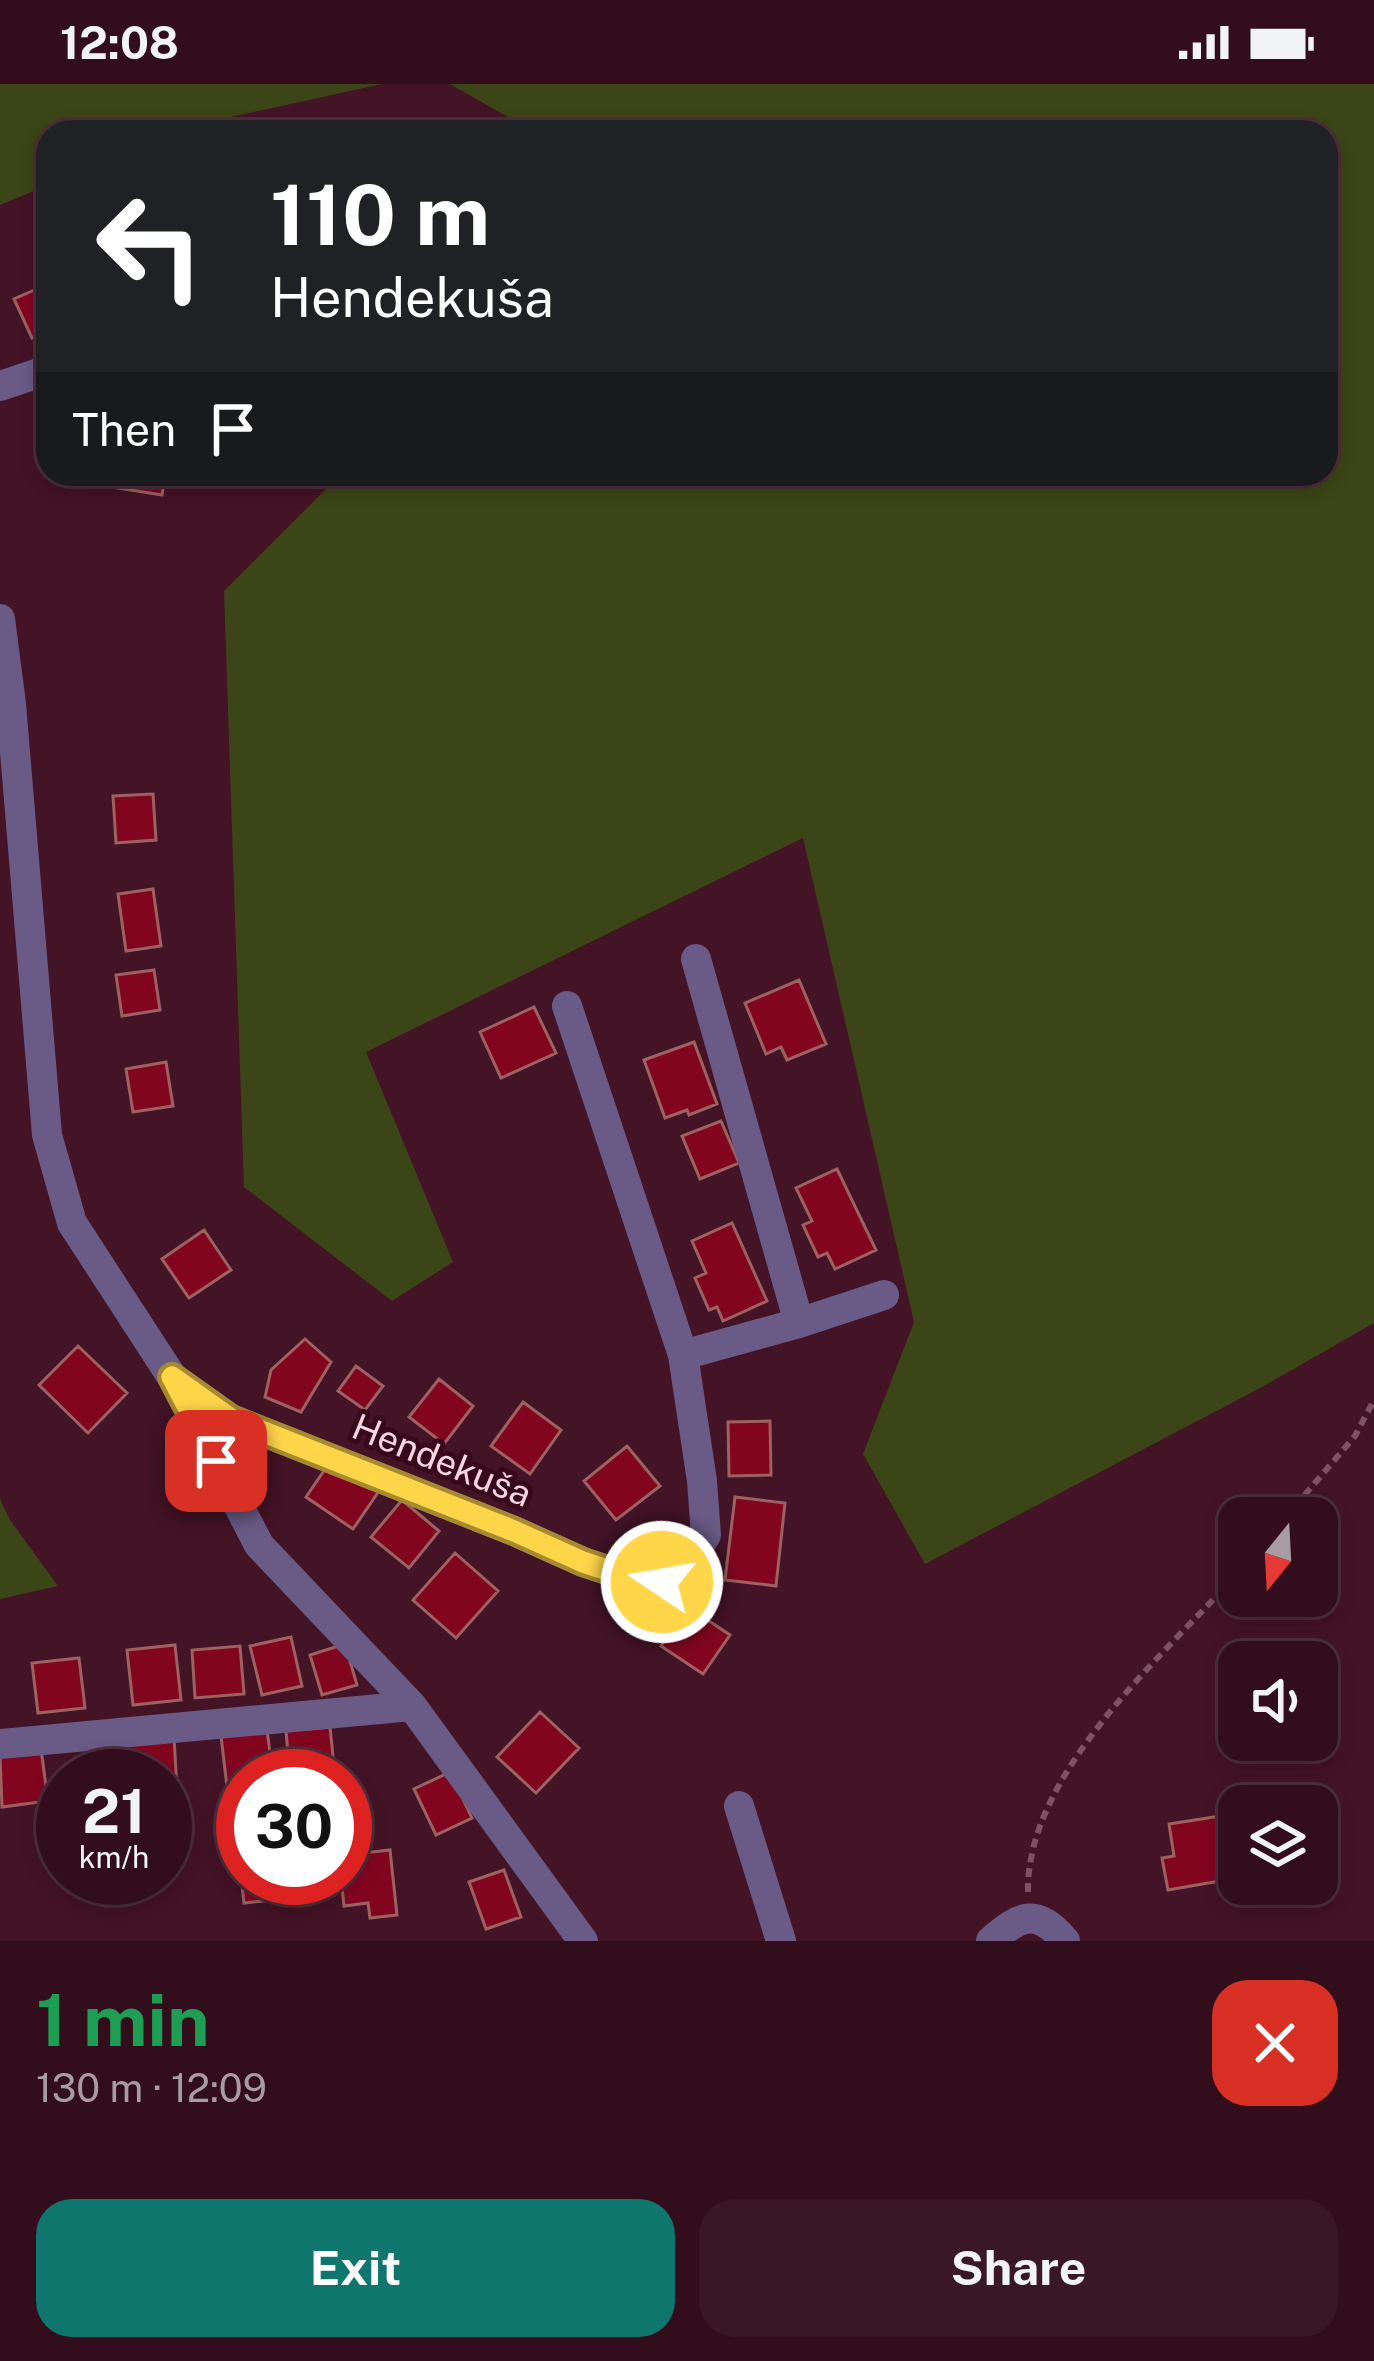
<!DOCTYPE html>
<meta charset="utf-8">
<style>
body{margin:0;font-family:"Public Sans",sans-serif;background:#3a1725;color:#f1f3f6;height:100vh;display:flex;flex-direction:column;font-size:45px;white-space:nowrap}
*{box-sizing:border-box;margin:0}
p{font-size:39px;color:#a89ca3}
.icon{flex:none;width:66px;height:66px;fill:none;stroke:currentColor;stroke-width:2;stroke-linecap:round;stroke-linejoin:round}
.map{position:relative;height:1857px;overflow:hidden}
.side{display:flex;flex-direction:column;background:#320e1c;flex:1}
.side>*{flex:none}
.banner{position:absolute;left:36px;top:36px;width:1302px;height:366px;border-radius:36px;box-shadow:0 6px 18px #0003,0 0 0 3px #4d2e3b;background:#202124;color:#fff;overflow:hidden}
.needle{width:78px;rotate:198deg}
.buttons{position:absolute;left:1218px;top:1413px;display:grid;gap:24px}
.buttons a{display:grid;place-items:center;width:120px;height:120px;border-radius:24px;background:#320e1c;box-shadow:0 6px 18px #0003,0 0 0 3px #4d2e3b;font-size:60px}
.speed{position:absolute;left:36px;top:1665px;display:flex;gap:24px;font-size:60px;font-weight:700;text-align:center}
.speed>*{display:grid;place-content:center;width:156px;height:156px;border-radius:50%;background:#320e1c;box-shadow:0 6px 18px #0003,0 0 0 3px #4d2e3b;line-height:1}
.speed small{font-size:30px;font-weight:400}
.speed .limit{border:18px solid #d22;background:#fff;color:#111}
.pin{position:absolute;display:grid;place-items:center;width:102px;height:102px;color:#fff;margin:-51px;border-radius:24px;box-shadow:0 6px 18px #0006}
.me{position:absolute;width:132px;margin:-66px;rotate:282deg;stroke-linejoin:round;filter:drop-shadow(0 0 9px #0008)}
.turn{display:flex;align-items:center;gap:42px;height:252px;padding:0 36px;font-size:54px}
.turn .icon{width:156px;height:156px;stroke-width:2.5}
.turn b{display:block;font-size:84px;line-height:102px}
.then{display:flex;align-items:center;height:114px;padding:0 36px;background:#0003;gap:24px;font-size:45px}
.round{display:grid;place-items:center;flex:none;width:126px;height:126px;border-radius:36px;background:#3a1725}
.headline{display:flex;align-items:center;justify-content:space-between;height:204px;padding:0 36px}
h1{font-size:72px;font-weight:700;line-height:90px;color:#1e9e55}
.button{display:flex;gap:24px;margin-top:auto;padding:24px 36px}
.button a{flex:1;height:138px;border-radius:36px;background:#0f766e;color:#fff;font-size:48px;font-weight:700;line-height:138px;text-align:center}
.button a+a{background:#3a1725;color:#f1f3f6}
.status{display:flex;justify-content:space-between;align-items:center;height:84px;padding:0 60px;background:#320e1c;direction:ltr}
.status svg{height:33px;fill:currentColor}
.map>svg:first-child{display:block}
.green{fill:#3c4517}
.building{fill:#820520;stroke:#9c6161;stroke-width:3}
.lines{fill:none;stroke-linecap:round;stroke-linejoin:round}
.path{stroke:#7d5262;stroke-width:6;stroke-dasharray:9 6;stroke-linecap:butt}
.minor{stroke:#695b85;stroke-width:30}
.route-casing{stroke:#a68a30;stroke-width:30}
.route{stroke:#ffd54a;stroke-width:21}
.labels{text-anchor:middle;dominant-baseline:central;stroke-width:10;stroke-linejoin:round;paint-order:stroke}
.street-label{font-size:36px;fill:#f8d7e0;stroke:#38081c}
</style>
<div class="status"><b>12:08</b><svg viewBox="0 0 49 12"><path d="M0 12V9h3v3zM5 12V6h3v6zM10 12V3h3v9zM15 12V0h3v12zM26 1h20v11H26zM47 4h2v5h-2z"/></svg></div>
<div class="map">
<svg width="1374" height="1857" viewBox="0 0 1374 1857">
<rect width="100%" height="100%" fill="#431326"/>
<path class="green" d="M 0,0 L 382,0 L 194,41 L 178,48 L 48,48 L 48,101 L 0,121 Z
M 450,0 L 1374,0 L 1374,1239 L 1262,1303 L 925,1480 L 863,1370 L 914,1238 L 803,754 L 366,968 L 453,1178 L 392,1217 L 244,1103 L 224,507 L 341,390 L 1326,390 L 1326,48 L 534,48 Z
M 0,1415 L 10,1436 L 58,1502 L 0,1515 Z"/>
<path class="building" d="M 48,200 L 48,247 L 32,254 L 14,215 Z
M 114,390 L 165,390 L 162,411 L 112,403 Z
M 153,710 L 156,756 L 116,759 L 113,712 Z
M 153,805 L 161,862 L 126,867 L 118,810 Z
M 154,886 L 160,926 L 122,932 L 116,891 Z
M 799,896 L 826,960 L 787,976 L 781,963 L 766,970 L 745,919 Z
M 534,923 L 556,969 L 501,994 L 480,948 Z
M 694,958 L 717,1020 L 689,1031 L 687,1026 L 665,1034 L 644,976 Z
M 166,978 L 173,1022 L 133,1028 L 126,985 Z
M 721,1037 L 739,1079 L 700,1095 L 682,1052 Z
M 837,1085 L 876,1166 L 835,1185 L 827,1169 L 818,1173 L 803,1141 L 812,1137 L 796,1104 Z
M 732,1139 L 767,1217 L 723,1237 L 717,1223 L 709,1226 L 695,1194 L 706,1189 L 692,1157 Z
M 204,1146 L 231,1186 L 189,1214 L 162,1175 Z
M 305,1255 L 331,1278 L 301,1328 L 265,1313 L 271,1286 Z
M 78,1262 L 127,1309 L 88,1349 L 39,1301 Z
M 356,1282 L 383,1302 L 365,1326 L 338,1307 Z
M 439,1295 L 473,1322 L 444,1360 L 409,1333 Z
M 523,1318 L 561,1346 L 530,1390 L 491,1362 Z
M 770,1337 L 771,1391 L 729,1392 L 728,1338 Z
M 627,1362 L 660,1402 L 616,1436 L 584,1397 Z
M 332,1375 L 379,1407 L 353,1445 L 306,1413 Z
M 735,1413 L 785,1419 L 776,1502 L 725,1496 Z
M 402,1416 L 439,1447 L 409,1484 L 371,1453 Z
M 455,1469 L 498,1507 L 456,1554 L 413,1516 Z
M 688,1523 L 730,1551 L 703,1590 L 661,1562 Z
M 291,1553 L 302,1602 L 262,1611 L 250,1562 Z
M 345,1560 L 357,1601 L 322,1611 L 310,1571 Z
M 175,1561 L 181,1616 L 133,1621 L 127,1566 Z
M 240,1562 L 244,1610 L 195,1614 L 192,1566 Z
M 79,1574 L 85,1624 L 38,1629 L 32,1579 Z
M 540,1628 L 579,1664 L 536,1709 L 497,1673 Z
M 330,1643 L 335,1692 L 290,1692 L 286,1647 Z
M 267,1646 L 273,1692 L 243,1692 L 243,1701 L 227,1703 L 221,1652 Z
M 174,1653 L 177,1705 L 165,1706 L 165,1692 L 126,1692 L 123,1657 Z
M 41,1665 L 48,1717 L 2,1723 L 0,1671 Z
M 450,1688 L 472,1734 L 436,1751 L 414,1705 Z
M 1227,1731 L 1237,1794 L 1168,1806 L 1162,1774 L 1174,1772 L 1169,1740 Z
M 243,1765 L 243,1794 L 295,1794 L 298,1813 L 244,1819 L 238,1766 Z
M 390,1766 L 397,1831 L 370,1834 L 368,1819 L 344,1822 L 341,1794 L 345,1794 L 345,1771 Z
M 504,1786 L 521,1833 L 486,1845 L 469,1798 Z"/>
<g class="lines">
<path class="path" d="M 1285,1434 L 1355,1352 L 1374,1316
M 1028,1808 C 1026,1689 1164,1571 1239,1488"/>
<path class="minor" d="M 0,302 L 48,286
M 0,535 L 11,620 L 47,1051 L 72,1139 L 172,1293 L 259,1461 L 412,1622 L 583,1857
M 696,875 L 799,1239
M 683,1271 L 799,1239 L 884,1211
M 180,1299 L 231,1335 L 514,1447 L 583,1478 L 640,1497 L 662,1498 L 680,1491 L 706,1451 L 702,1397 L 683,1271 L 567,922
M 0,1660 L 412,1622
M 739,1722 L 781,1857
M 991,1857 C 1021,1830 1038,1824 1065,1857"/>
</g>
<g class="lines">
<g class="route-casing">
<path id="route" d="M 216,1377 L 172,1293 L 231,1335 L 514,1447 L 583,1478 L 640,1497 L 662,1498"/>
</g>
<use href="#route" class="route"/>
</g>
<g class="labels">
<g class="street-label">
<text transform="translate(442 1376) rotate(22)">Hendekuša</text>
</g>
</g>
</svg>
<div class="buttons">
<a><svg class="needle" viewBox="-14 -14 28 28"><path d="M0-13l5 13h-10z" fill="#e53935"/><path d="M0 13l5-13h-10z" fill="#a89ca3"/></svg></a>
<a><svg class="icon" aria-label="sound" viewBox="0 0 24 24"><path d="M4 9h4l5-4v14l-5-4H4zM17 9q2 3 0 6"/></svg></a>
<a><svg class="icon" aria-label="layers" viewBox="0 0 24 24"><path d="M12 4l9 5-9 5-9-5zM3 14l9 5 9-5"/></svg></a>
</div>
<div class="speed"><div>21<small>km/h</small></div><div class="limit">30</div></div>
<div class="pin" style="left:216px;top:1377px;background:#d93025"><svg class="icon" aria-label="arrive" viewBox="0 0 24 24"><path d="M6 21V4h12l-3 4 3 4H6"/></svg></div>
<svg class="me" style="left:662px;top:1498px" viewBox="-20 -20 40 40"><circle r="17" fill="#ffd54a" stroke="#fff" stroke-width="3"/><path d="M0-11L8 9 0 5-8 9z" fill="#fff"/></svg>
<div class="banner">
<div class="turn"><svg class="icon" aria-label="left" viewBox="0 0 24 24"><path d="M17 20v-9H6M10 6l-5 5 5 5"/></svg><div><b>110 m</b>Hendekuša</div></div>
<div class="then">Then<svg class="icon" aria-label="arrive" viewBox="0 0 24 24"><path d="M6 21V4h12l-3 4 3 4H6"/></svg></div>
</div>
</div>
<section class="side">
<div class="headline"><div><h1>1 min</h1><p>130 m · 12:09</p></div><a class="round" style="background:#d93025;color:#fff"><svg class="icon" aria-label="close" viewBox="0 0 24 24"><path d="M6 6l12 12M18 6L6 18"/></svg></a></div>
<div class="button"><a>Exit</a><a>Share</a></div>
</section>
